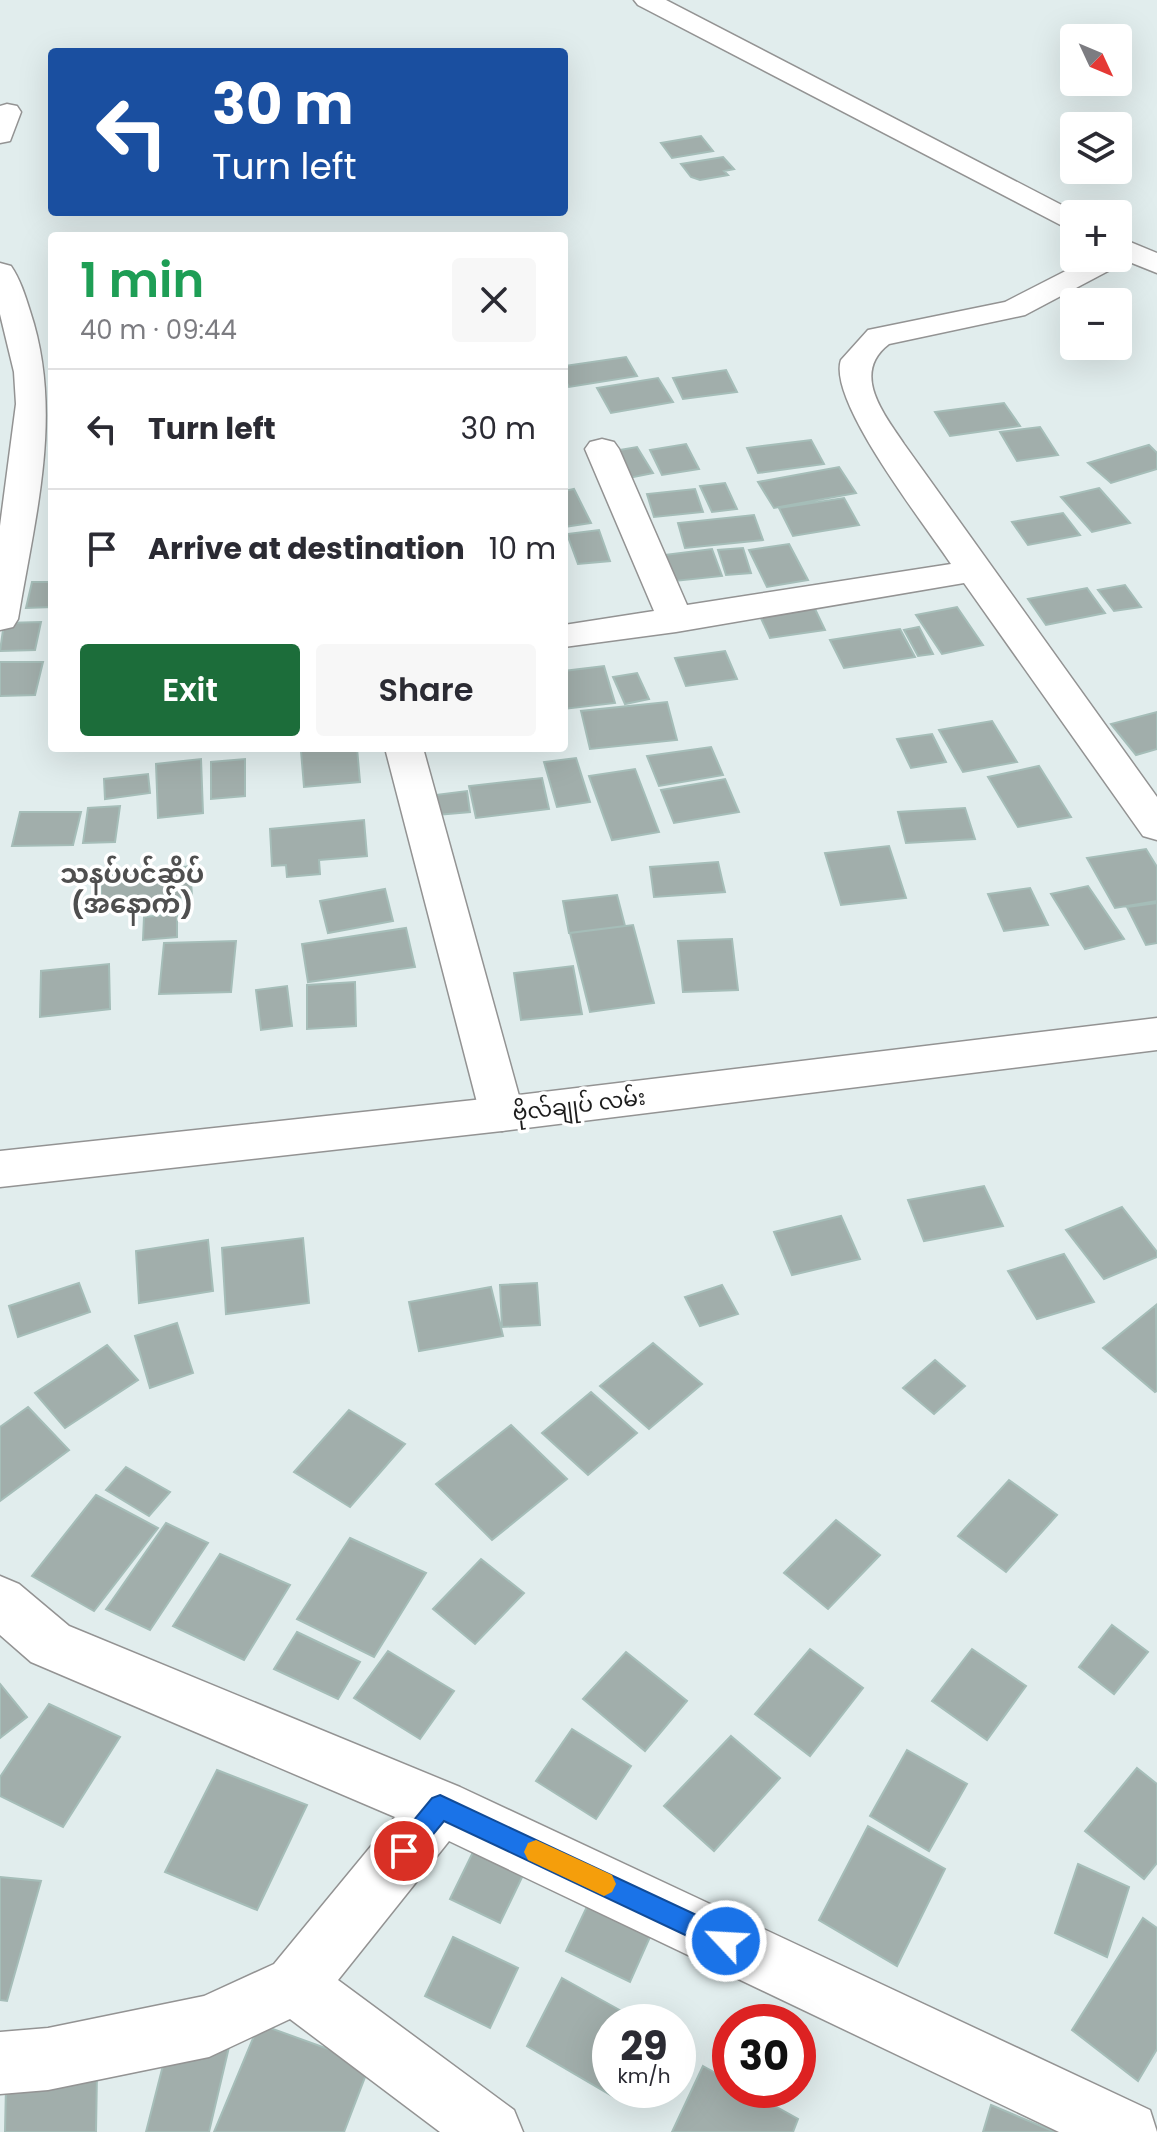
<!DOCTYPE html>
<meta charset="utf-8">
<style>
body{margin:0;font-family:Poppins,"Noto Sans Myanmar",sans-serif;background:#f7f7f7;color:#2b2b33;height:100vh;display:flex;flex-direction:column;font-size:30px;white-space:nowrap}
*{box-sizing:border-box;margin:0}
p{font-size:26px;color:#7c7c81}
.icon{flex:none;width:44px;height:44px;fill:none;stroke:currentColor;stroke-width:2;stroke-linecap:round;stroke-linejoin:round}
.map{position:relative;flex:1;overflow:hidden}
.drawer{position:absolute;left:48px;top:232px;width:520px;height:520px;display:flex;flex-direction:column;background:#fff;border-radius:8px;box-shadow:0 8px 32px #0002}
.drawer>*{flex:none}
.guide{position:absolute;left:48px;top:48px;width:520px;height:168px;border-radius:8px;box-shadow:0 8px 32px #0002;background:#1a4fa0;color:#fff;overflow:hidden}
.needle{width:52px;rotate:134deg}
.tools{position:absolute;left:1060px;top:24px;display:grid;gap:16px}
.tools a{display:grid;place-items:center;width:72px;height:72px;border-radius:8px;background:#fff;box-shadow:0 8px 32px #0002;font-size:40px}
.speed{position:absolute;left:592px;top:2004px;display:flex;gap:16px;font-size:40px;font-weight:700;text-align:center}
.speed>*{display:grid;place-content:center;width:104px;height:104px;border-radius:50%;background:#fff;box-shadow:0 8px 32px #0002;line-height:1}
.speed small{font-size:20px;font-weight:400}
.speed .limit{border:12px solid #d22;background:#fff;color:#111}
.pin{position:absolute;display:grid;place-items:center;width:68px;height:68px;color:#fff;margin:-34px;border:4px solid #fff;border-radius:50%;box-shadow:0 2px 8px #0007}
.me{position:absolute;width:88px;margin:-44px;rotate:295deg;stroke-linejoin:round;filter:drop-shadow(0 0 6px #0008)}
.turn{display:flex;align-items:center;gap:28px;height:168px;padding:0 32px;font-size:36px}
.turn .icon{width:104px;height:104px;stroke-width:2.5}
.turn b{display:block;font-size:56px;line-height:68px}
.round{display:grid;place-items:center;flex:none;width:84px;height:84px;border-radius:8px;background:#f7f7f7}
.overview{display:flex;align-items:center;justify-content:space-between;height:136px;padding:0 32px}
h1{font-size:48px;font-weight:600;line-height:60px;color:#1e9e55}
.button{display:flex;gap:16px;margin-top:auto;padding:16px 32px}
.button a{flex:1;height:92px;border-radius:8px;background:#1c6d3a;color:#fff;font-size:32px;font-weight:600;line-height:92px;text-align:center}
.button a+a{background:#f7f7f7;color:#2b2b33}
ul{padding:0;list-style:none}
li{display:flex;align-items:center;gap:24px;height:120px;padding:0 32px;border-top:2px solid #e1e1e2}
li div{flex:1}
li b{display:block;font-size:30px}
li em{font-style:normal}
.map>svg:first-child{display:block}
.building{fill:#a1aeab;stroke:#a5bdb8;stroke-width:2}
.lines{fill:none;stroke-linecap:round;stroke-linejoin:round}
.minor-casing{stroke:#939393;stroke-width:3}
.tertiary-casing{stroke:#939393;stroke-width:3}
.minor{fill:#fff;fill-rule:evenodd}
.tertiary{fill:#fff;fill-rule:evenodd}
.route{fill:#1a73e8;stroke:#114b97;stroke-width:2}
.slow{fill:#f59e0b}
.labels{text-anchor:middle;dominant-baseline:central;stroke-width:7;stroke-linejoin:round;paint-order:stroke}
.street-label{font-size:22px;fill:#1c1c1c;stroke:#fff}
.quarter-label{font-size:26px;font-weight:bold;fill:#4f4f4f;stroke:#fff}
</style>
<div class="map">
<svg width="1157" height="2132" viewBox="0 0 1157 2132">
<rect width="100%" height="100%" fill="#e1eded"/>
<path class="building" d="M 701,136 L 713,151 L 672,158 L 661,143 Z
M 723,157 L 734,169 L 724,171 L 728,175 L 700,180 L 691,177 L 681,164 Z
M 626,357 L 637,376 L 569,387 L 564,377 L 564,366 Z
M 726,370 L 737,392 L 683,399 L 673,378 Z
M 658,378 L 673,402 L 611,413 L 597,388 Z
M 1004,403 L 1020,426 L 950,436 L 935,412 Z
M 1040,427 L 1058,455 L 1017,461 L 1000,432 Z
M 811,440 L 824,464 L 758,473 L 747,448 Z
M 686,444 L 699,469 L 662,475 L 650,450 Z
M 1149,445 L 1157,453 L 1157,469 L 1111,483 L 1088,463 Z
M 637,447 L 653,473 L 624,479 L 608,452 Z
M 839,467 L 856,493 L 774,508 L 758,482 Z
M 725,483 L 737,509 L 712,512 L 700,486 Z
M 1099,488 L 1130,523 L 1092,532 L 1061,497 Z
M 574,489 L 591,523 L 564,527 L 564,491 Z
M 695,489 L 703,512 L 654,517 L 647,494 Z
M 844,498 L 859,525 L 793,536 L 779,508 Z
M 1063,513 L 1080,535 L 1028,545 L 1012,522 Z
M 754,515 L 763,540 L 685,548 L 678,523 Z
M 599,530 L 610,561 L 578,564 L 567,534 Z
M 789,544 L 808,580 L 767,587 L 749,550 Z
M 743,548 L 751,573 L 726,575 L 718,550 Z
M 712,549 L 722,576 L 665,582 L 656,556 Z
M 32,582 L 52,582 L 52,607 L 26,608 Z
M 1125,585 L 1141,607 L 1114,611 L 1098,590 Z
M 1087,588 L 1105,613 L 1046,625 L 1028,599 Z
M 957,607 L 983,645 L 942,654 L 916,615 Z
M 815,609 L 825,630 L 770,638 L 760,616 Z
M 41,622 L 35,650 L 0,651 L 4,623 Z
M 919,627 L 933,654 L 918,656 L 904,630 Z
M 900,629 L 915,657 L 844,668 L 830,640 Z
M 725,651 L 737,679 L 686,686 L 675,658 Z
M 0,662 L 43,662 L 35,695 L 0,696 Z
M 604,666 L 615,703 L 564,709 L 564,671 Z
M 637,673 L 649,699 L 625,704 L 613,677 Z
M 667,702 L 677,740 L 590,749 L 581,711 Z
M 1157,712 L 1157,749 L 1136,755 L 1111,724 Z
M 992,721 L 1017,762 L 963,772 L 939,730 Z
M 932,734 L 946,762 L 911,768 L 897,739 Z
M 711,747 L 723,775 L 659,786 L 647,756 Z
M 357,748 L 360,782 L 304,787 L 301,751 Z
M 576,758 L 590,802 L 557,807 L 544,762 Z
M 201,759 L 203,813 L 158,818 L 156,764 Z
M 245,759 L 245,796 L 211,799 L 211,762 Z
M 1039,766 L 1071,817 L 1018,827 L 988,777 Z
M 635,769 L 659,832 L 612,840 L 589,776 Z
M 148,774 L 150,793 L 105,799 L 104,779 Z
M 542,778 L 549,809 L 476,818 L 469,786 Z
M 725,779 L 739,812 L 674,823 L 661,790 Z
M 467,791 L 470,812 L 437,815 L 435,795 Z
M 120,806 L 115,842 L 83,843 L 88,808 Z
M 965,808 L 975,839 L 906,843 L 898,812 Z
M 20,812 L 81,812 L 73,845 L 12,846 Z
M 364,820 L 367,856 L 319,860 L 320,874 L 287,877 L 286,865 L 272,866 L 270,829 Z
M 889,846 L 906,898 L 841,905 L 825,853 Z
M 1146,849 L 1157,867 L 1157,901 L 1115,908 L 1087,858 Z
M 718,862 L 725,892 L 654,897 L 650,867 Z
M 190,866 L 192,896 L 101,906 L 101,877 Z
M 1088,886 L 1124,939 L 1085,949 L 1051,894 Z
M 1030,888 L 1048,925 L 1004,931 L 988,894 Z
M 385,889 L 393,921 L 328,933 L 320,901 Z
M 617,895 L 625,926 L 569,933 L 563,901 Z
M 1157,903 L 1157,943 L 1146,945 L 1127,907 Z
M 177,914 L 177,937 L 143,940 L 144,917 Z
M 633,925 L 654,1003 L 590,1012 L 570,933 Z
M 406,928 L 415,967 L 308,982 L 302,944 Z
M 732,939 L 738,990 L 683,992 L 678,941 Z
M 236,941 L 231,992 L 159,994 L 164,943 Z
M 109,964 L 110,1009 L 40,1017 L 41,971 Z
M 573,966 L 582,1014 L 521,1020 L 514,973 Z
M 355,982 L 356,1026 L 307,1029 L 307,985 Z
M 287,986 L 292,1026 L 261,1030 L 256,990 Z
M 984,1186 L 1003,1226 L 924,1241 L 908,1200 Z
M 1122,1207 L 1157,1252 L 1157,1257 L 1104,1279 L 1066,1230 Z
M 841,1216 L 860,1259 L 792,1275 L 774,1232 Z
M 303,1238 L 309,1303 L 226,1314 L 222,1248 Z
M 208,1240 L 213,1291 L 139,1303 L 136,1251 Z
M 1064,1254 L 1094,1302 L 1037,1319 L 1008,1271 Z
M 79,1283 L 90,1312 L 18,1337 L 9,1306 Z
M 537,1283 L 540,1325 L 502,1327 L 500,1285 Z
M 722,1285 L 738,1314 L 700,1326 L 685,1297 Z
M 491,1287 L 503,1336 L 419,1351 L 409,1302 Z
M 1156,1305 L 1157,1391 L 1155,1392 L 1103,1348 Z
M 177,1323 L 193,1373 L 150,1388 L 135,1336 Z
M 653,1343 L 702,1384 L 649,1429 L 600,1386 Z
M 107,1345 L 138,1380 L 65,1428 L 35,1393 Z
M 935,1360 L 965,1386 L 934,1414 L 903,1388 Z
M 591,1392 L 637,1433 L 588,1475 L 542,1433 Z
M 28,1407 L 69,1450 L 0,1501 L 0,1427 Z
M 349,1410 L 405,1444 L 350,1507 L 294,1472 Z
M 511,1425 L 567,1479 L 492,1540 L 436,1484 Z
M 126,1467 L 170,1492 L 149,1516 L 106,1490 Z
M 1009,1480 L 1057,1515 L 1006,1572 L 958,1536 Z
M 96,1495 L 158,1528 L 94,1611 L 32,1576 Z
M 836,1520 L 880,1555 L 828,1609 L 784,1573 Z
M 166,1523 L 208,1543 L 150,1630 L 106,1609 Z
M 350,1538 L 426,1573 L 374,1657 L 297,1619 Z
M 220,1554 L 290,1585 L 244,1660 L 173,1626 Z
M 481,1559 L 524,1593 L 475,1644 L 433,1609 Z
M 1112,1625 L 1148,1652 L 1114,1694 L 1079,1667 Z
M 297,1632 L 360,1662 L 338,1699 L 274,1669 Z
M 810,1649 L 863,1688 L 810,1756 L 755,1714 Z
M 972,1649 L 1026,1686 L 987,1740 L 932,1701 Z
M 388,1651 L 454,1691 L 420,1739 L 354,1698 Z
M 626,1652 L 687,1701 L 645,1751 L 583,1699 Z
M 0,1684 L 27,1717 L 0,1738 Z
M 49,1704 L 120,1737 L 63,1827 L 0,1796 L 0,1777 Z
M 572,1729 L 631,1766 L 596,1819 L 536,1781 Z
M 731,1736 L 780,1778 L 714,1851 L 664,1806 Z
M 907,1750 L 967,1784 L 929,1851 L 870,1816 Z
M 1137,1768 L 1157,1784 L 1157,1863 L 1144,1879 L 1085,1831 Z
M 217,1770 L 307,1805 L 257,1910 L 165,1872 Z
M 868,1826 L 945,1869 L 897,1966 L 819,1920 Z
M 475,1848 L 525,1871 L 500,1923 L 450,1899 Z
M 1078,1864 L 1129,1887 L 1107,1957 L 1055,1933 Z
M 0,1877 L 41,1881 L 7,2001 L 0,2000 Z
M 591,1898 L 654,1928 L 630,1982 L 566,1951 Z
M 1143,1918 L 1157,1928 L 1157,2049 L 1138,2081 L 1072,2030 Z
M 453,1937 L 518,1968 L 490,2028 L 425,1996 Z
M 562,1978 L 641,2022 L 610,2022 L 610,2090 L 617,2090 L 614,2097 L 527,2046 Z
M 259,2024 L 370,2064 L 344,2132 L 214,2132 Z
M 170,2038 L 229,2047 L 209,2132 L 146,2132 Z
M 703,2066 L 730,2081 L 730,2090 L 746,2090 L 798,2119 L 793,2132 L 672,2132 Z
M 97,2072 L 96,2132 L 5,2132 L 6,2086 Z
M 991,2105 L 1055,2132 L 983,2132 Z"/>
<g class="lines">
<g class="minor-casing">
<path id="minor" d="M 634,0 L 666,0 L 1079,214 L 1074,214 L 1074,232 L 638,5 Z
M 7,104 L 17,106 L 21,112 L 10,141 L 0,143 L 0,106 Z
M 1118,237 L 1157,253 L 1157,273 L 1127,261 L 1025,315 L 889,344 C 851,373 883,413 904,444 L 1157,797 L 1157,840 L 1143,836 L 964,583 L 676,632 L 564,647 L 564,625 L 654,611 L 585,449 L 590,442 L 602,439 L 614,442 L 619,449 L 687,605 L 951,564 C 926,526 827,401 841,360 L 868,330 L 1005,302 L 1091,258 L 1118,258 Z
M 0,263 L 11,266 C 20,279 25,295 30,311 C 64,413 35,516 18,619 L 13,627 L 0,630 L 0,526 L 16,404 L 14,372 L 0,314 Z
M 385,748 L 423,748 L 524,1114 L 518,1126 L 502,1131 L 486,1126 L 480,1114 Z
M 0,1576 L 19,1584 L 69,1626 L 460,1787 L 1150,2110 L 1157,2132 L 1059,2132 L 449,1841 L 338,1980 L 514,2110 L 523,2132 L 440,2132 L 290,2019 L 209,2057 L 48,2090 L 0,2094 L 0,2032 L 48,2028 L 204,1996 L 274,1964 L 395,1817 L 31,1662 L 0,1635 Z"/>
</g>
<g class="tertiary-casing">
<path id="tertiary" d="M 1157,1018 L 1157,1050 L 502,1131 L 0,1187 L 0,1151 L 502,1097 Z"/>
</g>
<use href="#minor" class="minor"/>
<use href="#tertiary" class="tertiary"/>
</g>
<path class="route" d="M 440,1795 L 735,1933 L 739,1941 L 735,1950 L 726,1954 L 717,1950 L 444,1821 L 412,1860 L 404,1863 L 395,1860 L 392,1851 L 395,1843 L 432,1798 Z"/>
<path class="slow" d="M 536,1840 L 612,1875 L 616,1884 L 612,1892 L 604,1896 L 528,1860 L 524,1852 L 528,1843 Z"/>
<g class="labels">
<g class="street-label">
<text transform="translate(579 1105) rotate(-7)">ဗိုလ်ချုပ် လမ်း</text>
</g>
<g class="quarter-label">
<text x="132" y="874">သနပ်ပင်ဆိပ်<tspan x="132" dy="30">(အနောက်)</tspan></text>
</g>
</g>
</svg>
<div class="tools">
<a><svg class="needle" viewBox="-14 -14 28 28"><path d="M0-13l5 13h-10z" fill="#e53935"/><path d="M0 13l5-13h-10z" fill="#7c7c81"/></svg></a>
<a><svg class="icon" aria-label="layers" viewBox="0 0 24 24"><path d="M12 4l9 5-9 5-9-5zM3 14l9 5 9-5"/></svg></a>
<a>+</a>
<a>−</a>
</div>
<div class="speed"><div>29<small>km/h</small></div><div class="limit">30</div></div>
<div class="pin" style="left:404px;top:1851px;background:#d93025"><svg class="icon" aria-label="arrive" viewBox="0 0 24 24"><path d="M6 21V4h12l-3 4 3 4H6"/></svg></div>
<svg class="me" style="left:726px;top:1941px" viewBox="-20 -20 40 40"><circle r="17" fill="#1a73e8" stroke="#fff" stroke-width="3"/><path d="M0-11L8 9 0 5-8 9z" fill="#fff"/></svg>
<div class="guide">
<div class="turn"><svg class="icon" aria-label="left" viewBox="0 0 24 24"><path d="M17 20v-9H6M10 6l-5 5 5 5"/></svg><div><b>30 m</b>Turn left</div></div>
</div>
<section class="drawer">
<div class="overview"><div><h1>1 min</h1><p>40 m · 09:44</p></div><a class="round"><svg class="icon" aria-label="close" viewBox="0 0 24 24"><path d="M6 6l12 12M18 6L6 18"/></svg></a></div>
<ul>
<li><svg class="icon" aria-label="left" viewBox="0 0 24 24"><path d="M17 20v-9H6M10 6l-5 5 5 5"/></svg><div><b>Turn left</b></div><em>30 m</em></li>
<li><svg class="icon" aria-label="arrive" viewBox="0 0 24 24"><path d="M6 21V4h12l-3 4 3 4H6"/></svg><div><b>Arrive at destination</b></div><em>10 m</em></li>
</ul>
<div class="button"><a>Exit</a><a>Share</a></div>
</section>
</div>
